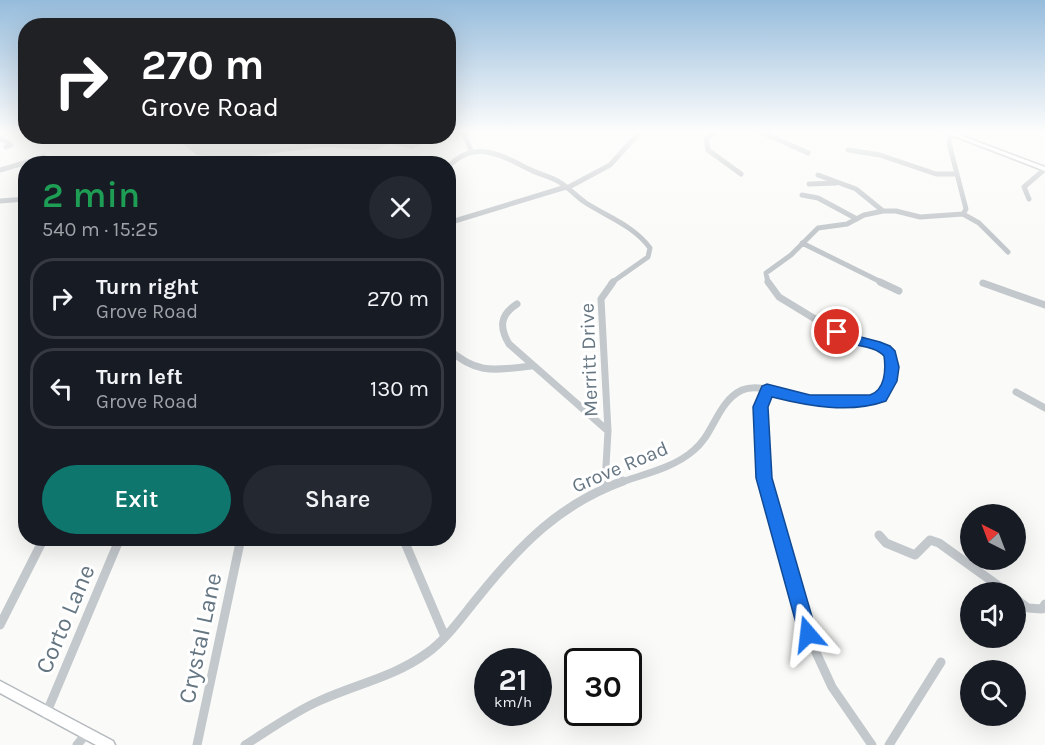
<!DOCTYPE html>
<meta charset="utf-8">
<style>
body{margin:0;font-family:Karla,sans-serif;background:#242831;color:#f1f3f6;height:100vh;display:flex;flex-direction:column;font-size:22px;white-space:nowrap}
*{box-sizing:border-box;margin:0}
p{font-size:20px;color:#9ea1a6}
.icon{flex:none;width:33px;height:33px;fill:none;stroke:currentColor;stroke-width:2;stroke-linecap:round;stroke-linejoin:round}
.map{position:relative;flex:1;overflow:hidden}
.details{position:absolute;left:18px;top:156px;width:438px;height:390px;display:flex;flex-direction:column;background:#171b24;border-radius:24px;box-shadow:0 6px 24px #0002}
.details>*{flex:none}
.top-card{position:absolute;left:18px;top:18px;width:438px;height:126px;border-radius:24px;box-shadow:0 6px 24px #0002;background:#202124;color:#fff;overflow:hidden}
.needle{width:39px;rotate:318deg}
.fabs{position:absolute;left:960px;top:504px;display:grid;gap:12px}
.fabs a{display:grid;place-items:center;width:66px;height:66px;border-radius:50%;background:#171b24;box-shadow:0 6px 24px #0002;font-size:30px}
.speed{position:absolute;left:474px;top:648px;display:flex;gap:12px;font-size:30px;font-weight:700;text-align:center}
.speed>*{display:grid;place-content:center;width:78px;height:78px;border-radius:50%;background:#171b24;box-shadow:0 6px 24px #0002;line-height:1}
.speed small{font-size:15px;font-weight:400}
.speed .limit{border:3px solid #111;border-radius:9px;background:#fff;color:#111}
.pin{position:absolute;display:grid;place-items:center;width:51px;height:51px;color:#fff;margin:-26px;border:3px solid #fff;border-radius:50%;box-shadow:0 2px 6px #0007}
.me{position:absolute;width:66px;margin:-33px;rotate:343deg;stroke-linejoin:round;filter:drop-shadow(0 0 4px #0008)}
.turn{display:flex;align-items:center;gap:21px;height:126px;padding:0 24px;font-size:27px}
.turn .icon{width:78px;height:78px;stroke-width:2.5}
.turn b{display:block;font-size:42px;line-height:51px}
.round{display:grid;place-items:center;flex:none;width:63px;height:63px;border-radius:32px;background:#242831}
.headline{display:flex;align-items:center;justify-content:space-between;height:102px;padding:0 24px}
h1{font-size:36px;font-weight:600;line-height:45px;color:#1e9e55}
.cta{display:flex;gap:12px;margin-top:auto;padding:12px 24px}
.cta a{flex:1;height:69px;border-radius:36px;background:#0f766e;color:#fff;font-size:24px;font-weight:600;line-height:69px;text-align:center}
.cta a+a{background:#242831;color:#f1f3f6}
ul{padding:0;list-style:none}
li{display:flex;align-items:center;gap:18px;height:81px;margin:0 12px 9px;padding:0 12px;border:3px solid #363941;border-radius:24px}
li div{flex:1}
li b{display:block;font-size:22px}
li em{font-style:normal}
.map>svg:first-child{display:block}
.green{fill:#dadfd7}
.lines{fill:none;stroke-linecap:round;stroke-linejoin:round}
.major-casing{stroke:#b5babe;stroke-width:3}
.minor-far2{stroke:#c3c8cc;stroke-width:5}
.minor-far1{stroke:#c3c8cc;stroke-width:7}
.minor{stroke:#c3c8cc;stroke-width:9}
.major{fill:#fff;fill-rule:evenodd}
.route{fill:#1a73e8;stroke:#114b97;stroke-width:1.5}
.labels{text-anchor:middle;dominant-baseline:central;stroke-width:6;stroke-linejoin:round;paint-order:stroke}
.street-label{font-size:20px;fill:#657683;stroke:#fff}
.near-street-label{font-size:24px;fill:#657683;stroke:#fff}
</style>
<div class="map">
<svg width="1045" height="745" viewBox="0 0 1045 745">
<rect width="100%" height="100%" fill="#fafaf8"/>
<path class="green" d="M 190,136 L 438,136 L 438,137 L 412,149 L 389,144 L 375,150 L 325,147 L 234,158 L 197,155 L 176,139 Z"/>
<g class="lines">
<g class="major-casing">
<path id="major" d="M 941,131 L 949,131 L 1045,167 L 1045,171 Z
M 0,681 L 113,741 L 115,745 L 96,745 L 0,693 Z"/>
</g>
<path class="minor-far2" d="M 463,131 L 471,151
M 716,131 L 706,139 L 708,150 L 741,174
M 759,131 L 808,153
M 0,138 L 11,145 L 6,147
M 848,150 L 880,155 L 936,174 L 956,174
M 448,167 C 475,138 502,156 531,170 C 541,175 552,177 561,183 C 570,189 577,197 586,203 C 608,217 634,226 650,248 L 648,257 L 611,283
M 0,170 L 44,157
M 818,175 L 856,189 L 883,211
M 809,184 L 836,183
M 567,188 L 610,165 L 638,134
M 802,195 L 818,198 L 857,219
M 1029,199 L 1024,187 L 1045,169
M 0,201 L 26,199
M 963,214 L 979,223 L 1008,252
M 448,223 L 566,187
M 802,243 L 883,283
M 768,283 L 766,273 L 791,255 L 818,228 L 847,224 L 864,215 L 883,211 L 896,211 L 920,217 L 963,214 L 966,209 L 949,143 L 951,134"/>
<path class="minor-far1" d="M 880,282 L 899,291
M 983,283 L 1045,305
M 517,304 C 500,315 499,327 509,344 L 608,431
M 448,349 C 478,375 494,370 531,366
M 1016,392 L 1045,408
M 605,483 L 608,431 L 601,299 L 613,282
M 619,483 C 644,474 674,468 694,450 C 714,434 717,402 742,390 C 761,382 789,397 809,401 C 827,404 863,403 881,397 C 890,381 897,365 886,349 L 843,336 L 779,297 L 768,282
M 765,483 L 760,407 L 767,390"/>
<path class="minor" d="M 765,481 L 808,635 L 832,687 L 872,745
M 605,488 L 605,481
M 879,535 L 886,543 L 915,555 L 930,540 L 939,543 L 1007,592
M 403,538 L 445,637
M 1016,599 L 1028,608 L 1042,609 L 1045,604
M 0,625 L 44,538
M 46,714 L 120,538
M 77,745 L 87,733
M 197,745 L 241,538
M 245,745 C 269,730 294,712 319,701 C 356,684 394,677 427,653 C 448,638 463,615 479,596 C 521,544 560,504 623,481
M 889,745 L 941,662"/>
<use href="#major" class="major"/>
</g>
<linearGradient id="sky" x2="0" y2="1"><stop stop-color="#96bcdc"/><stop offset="0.56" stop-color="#fdfdfc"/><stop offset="1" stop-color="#fdfdfc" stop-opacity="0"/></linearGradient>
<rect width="1045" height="235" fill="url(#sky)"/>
<path class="route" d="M 837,327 L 857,336 L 880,342 L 890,346 L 895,351 L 899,367 L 897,381 L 886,401 C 850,414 808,406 772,397 L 768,407 L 772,478 L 817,634 L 814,641 L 808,644 L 801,641 L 799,634 L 756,478 L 753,407 L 762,386 L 767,384 L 810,395 L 870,395 C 885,390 886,370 884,356 C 871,342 843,349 831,332 Z"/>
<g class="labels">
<g class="street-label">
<text transform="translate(589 360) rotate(-92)">Merritt Drive</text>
<text transform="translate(620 467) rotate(-23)">Grove Road</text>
</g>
<g class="near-street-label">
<text transform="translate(65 619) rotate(-67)">Corto Lane</text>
<text transform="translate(200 638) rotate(-78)">Crystal Lane</text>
</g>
</g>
</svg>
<div class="fabs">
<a><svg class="needle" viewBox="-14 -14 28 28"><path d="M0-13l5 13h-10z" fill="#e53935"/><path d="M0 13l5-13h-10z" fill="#9ea1a6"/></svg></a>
<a><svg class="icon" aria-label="sound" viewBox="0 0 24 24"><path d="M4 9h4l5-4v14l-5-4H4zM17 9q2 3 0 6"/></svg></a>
<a><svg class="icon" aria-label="search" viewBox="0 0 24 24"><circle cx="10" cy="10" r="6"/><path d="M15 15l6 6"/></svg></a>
</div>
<div class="speed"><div>21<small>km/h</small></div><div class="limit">30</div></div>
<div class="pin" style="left:837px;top:332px;background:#d93025"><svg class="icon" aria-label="arrive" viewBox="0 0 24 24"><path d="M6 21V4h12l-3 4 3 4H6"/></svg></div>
<svg class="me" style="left:808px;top:634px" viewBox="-20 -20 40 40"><path d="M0-17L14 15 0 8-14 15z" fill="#1a73e8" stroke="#fff" stroke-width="4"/></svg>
<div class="top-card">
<div class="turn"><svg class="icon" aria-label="right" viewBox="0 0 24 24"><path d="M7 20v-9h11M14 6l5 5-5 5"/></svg><div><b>270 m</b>Grove Road</div></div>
</div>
<section class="details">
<div class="headline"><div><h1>2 min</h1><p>540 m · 15:25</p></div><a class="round"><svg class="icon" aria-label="close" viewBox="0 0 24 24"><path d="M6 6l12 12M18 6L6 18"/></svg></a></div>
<ul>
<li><svg class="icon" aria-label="right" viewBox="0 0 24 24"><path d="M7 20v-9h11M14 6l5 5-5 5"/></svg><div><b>Turn right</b><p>Grove Road</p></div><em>270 m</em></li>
<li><svg class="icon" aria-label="left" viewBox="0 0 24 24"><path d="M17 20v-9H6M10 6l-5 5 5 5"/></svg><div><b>Turn left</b><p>Grove Road</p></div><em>130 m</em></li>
</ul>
<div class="cta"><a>Exit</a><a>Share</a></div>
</section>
</div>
